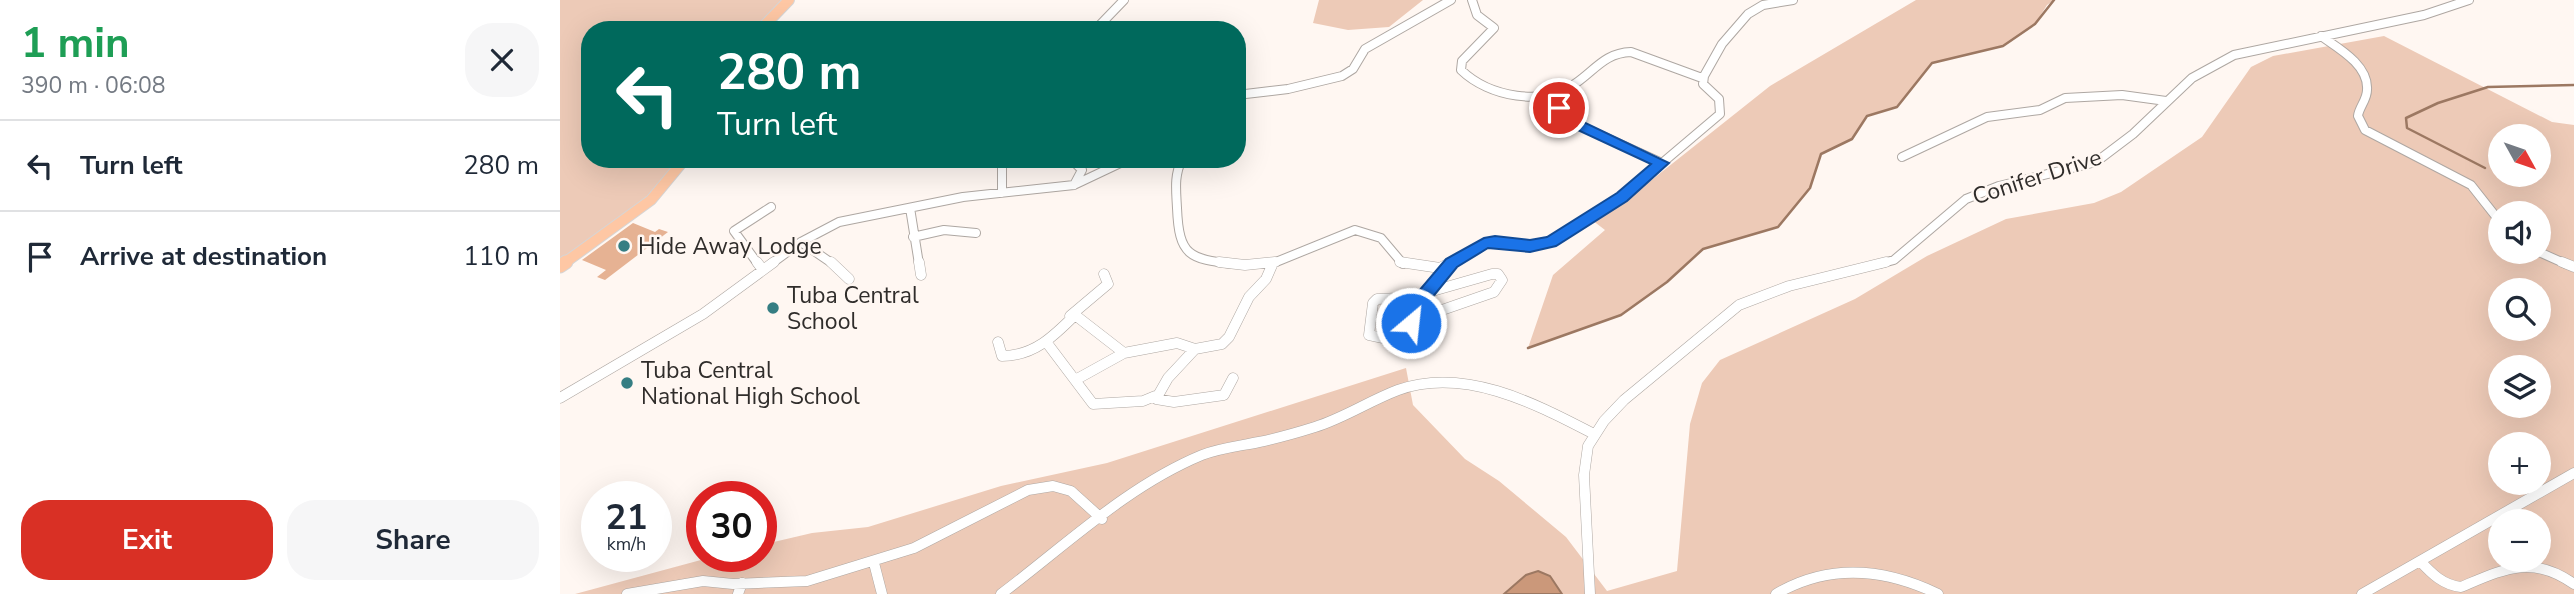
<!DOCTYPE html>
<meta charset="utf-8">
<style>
body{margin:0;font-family:"Nunito Sans",sans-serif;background:#f6f6f7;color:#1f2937;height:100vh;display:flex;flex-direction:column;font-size:26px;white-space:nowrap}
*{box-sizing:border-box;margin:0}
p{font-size:23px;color:#747a83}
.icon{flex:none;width:38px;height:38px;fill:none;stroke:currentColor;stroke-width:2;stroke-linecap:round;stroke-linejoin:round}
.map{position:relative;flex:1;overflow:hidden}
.details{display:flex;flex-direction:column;background:#fff;width:560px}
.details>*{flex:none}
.guide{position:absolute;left:21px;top:21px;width:665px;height:147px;border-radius:28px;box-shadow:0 7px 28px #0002;background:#00695c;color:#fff;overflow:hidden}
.needle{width:46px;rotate:130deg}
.buttons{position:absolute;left:1928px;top:124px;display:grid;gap:14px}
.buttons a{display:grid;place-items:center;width:63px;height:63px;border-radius:50%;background:#fff;box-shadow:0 7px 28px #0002;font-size:35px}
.speed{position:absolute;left:21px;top:481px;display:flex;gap:14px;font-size:35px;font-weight:700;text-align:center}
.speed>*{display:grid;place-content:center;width:91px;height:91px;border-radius:50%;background:#fff;box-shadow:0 7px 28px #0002;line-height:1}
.speed small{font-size:18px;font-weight:400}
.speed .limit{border:10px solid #d22;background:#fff;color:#111}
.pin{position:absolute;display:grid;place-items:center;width:60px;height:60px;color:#fff;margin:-30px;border:4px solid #fff;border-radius:50%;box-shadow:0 2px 7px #0007}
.me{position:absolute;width:77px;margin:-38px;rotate:28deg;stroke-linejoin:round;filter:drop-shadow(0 0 5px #0008)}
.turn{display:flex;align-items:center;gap:24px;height:147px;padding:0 21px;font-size:32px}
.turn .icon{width:91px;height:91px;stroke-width:2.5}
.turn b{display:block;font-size:49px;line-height:60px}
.round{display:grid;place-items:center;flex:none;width:74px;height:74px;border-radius:28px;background:#f6f6f7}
.overview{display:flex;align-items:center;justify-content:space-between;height:119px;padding:0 21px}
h1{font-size:42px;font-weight:700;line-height:52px;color:#1e9e55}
.primary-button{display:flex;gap:14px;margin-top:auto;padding:14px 21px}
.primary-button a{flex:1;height:80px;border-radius:28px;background:#d93025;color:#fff;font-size:28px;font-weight:700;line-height:80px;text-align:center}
.primary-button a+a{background:#f6f6f7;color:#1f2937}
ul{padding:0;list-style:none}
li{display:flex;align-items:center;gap:21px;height:91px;padding:0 21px;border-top:2px solid #e0e1e3}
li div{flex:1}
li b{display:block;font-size:26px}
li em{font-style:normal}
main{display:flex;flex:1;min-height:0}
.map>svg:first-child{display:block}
.green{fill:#edcab7;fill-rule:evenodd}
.water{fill:#cb987a;stroke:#9c7862;stroke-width:2}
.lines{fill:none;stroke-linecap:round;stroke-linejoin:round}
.stream{stroke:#9c7862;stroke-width:2.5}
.building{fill:#e6b293}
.minor-far1-casing{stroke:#aea7a2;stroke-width:10}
.minor-casing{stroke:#aea7a2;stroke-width:11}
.major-far1-casing{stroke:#d6d5d5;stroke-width:12}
.major-casing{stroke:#d6d5d5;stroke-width:15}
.minor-far1{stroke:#fff;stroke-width:8}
.minor{stroke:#fff;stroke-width:10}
.major-far1{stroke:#fec7a4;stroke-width:10}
.major{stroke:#fec7a4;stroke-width:13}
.route{fill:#1a73e8;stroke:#114b97;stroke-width:2}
.poi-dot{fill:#357e83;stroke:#fff7f2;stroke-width:2.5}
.labels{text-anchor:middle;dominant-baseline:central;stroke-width:5;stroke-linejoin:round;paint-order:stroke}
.street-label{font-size:23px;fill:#302d2b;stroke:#fff7f2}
.poi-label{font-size:23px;fill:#302d2b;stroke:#fff7f2;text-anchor:start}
</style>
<main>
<section class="details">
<div class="overview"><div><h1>1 min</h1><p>390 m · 06:08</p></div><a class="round"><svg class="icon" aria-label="close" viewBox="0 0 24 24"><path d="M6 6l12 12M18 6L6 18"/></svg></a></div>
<ul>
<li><svg class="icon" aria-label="left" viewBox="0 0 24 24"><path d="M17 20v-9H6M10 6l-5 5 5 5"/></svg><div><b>Turn left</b></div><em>280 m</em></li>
<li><svg class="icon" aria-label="arrive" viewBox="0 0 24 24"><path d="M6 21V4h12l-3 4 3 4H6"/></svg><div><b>Arrive at destination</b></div><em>110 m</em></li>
</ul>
<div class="primary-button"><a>Exit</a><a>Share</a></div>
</section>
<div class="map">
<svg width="2014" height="594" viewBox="0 0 2014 594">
<rect width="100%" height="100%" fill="#fff7f2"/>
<path class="green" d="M 0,0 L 222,0 L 193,30 L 30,30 L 30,159 L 118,159 L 90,196 L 0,263 Z
M 759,0 L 863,0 L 829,27 L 788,30 L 753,23 Z
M 1356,0 L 1494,0 L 1487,5 L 1475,24 L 1443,46 L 1372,63 L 1337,107 L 1307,116 L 1292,139 L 1261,154 L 1250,188 L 1218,227 L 1143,249 L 1107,282 L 1061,315 L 968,348 L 993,275 L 1045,230 L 1032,220 L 1069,198 L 1210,86 Z
M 1824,36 L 1992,122 L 2014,125 L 2014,594 L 15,594 L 152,557 L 201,556 L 201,545 L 252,533 L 308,527 L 441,486 L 547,463 L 846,368 L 853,405 L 905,459 L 939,481 L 1006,537 L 1047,591 L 1117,571 L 1130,424 L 1142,383 L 1160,360 L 1295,299 L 1367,256 L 1446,219 L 1534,203 L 1561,192 L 1642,137 L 1691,67 L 1713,56 ZM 1941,136 L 1979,136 L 1979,175 L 1941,175 ZM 1941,214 L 1979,214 L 1979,252 L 1941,252 ZM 1941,290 L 1979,290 L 1979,329 L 1941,329 ZM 1941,368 L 1979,368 L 1979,406 L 1941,406 ZM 1941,444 L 1979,444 L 1979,483 L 1941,483 ZM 1941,522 L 1979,522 L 1979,560 L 1941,560 Z"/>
<path class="water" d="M 978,571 L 990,576 L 1002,594 L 944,594 L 966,575 Z"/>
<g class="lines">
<path class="stream" d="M 1925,168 L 1847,128 L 1846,118 L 1878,103 L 1928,87 L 2014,85
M 968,348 L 1061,315 L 1107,282 L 1143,249 L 1218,227 L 1250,188 L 1261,154 L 1292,139 L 1307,116 L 1337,107 L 1372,63 L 1443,46 L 1475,24 L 1494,0"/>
</g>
<path class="building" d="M 73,223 L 95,232 L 99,229 L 108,232 L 45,280 L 37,277 L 46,270 L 22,260 Z"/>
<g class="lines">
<g class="minor-far1-casing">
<path id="minor-far1" d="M 912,0 L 917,15 L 934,28 L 902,61 L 901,70 C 929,97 983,107 1016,83 C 1036,69 1045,53 1071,52 L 1142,78
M 535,30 L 564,0
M 1761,36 C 1778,48 1809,65 1807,90 C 1807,100 1799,107 1798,116 L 1805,130 L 1911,185 L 1941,223
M 677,95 L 728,89 L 782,76 L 793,69 L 805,49 L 891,0
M 979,98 L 981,102 L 999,109 L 1014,123 L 1102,163
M 1342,157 L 1427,117 L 1480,110 L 1505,98 L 1562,95 L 1606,101
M 442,159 L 442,193
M 511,159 L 522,170 L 514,185
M 622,159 C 614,176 616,189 617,208 C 619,256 629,259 674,264
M 350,208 L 359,264
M 353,237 L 384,230 L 416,233
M 241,242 L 273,264
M 1979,252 L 2006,264
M 198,264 L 174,231 L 211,207
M 211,264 L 241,242 L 279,222 L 403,197 L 514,185 L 569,159
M 711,264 L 795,230 L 821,238 L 843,264
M 888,264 L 924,244 L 935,242 L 970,246 L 991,242 L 1062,197 L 1160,114 L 1159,99 L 1143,84 L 1144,76 L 1162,44 L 1188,14 L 1203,5 L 1233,0
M 1319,264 L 1334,260 L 1406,199 L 1439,186 L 1536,162 L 1573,134 L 1632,78 L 1674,55 L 1864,15 L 1909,0"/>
</g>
<g class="minor-casing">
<path id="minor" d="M 197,262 L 203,270
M 271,262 L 289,279
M 359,262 L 361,275
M 659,262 L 685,265 L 715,262
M 840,262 L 880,268 L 891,262
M 2002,262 L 2014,267
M 864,297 L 859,318 L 823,338 L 809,335 L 813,303 L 817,299 Z
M 864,297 L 891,264
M 510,316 L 548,284 L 544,274
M 859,318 L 934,292 L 942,280 L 938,274 L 932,274 L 869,292
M 438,342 L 442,356 C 474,356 494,336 515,315 L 564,353 L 617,343 L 635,349 L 662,344 L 669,337 L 689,297 L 706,279 L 713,263
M 487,343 L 533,404 L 583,401 L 595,396
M 635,349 L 608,378 L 596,399 L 614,402 L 664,395 L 673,378
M 517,379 L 564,353
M 0,398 L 143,314 L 214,262
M 1860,561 C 1872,574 1883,585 1901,587 C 1944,569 1972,554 2014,584
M 314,563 L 322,594
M 67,594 L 143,581 L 173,584 L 247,581 L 354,548 L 468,490 L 493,486 L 511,491 L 542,519
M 178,594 L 182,583
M 441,594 C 505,546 567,486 642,455 C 660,448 680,446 699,442 C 718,438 736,433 755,427 C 784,418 809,401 838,390 C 905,366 976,404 1034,434
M 1030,594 L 1024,475 L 1028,446 L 1044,421 L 1064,400 L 1179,305 L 1229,286 L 1326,262
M 1216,594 C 1269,563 1324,568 1378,594
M 1802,594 L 2014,473"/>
</g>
<g class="major-far1-casing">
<path id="major-far1" d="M 200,30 L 229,0
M 3,264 L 91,200 L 125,159"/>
</g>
<g class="major-casing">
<path id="major" d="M 0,266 L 6,262"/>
</g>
<use href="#minor-far1" class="minor-far1"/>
<use href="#minor" class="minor"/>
<use href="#major-far1" class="major-far1"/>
<use href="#major" class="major"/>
</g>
<path class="route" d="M 999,104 L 1019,120 L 1109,163 L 1067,201 L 996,246 L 970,252 L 928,248 L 897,267 L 871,299 L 865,323 L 851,329 L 845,328 L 843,323 L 852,315 L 858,292 L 886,259 L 924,238 L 935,236 L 970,240 L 987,237 L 1057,193 L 1091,164 L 1009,126 L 993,108 Z"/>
<g class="poi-dot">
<circle cx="64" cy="246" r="7"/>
<circle cx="213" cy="308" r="7"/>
<circle cx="67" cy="383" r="7"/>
</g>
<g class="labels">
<g class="street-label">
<text transform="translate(1477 177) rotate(-18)">Conifer Drive</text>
</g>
<g class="poi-label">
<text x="78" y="246">Hide Away Lodge</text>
<text x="227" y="295">Tuba Central<tspan x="227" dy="26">School</tspan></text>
<text x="81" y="370">Tuba Central<tspan x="81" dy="26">National High School</tspan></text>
</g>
</g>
</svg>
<div class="buttons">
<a><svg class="needle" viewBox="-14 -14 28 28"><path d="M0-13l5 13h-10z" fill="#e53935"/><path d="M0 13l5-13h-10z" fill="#747a83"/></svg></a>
<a><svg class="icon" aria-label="sound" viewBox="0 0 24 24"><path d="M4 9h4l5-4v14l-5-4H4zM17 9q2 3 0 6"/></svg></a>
<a><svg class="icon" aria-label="search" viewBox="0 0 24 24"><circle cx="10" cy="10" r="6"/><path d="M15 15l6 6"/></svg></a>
<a><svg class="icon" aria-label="layers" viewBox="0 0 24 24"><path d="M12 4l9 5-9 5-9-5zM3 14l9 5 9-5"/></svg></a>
<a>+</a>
<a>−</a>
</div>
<div class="speed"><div>21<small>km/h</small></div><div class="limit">30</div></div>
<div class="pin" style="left:999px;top:108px;background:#d93025"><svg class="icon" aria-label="arrive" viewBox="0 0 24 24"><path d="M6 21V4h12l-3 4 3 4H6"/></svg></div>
<svg class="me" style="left:851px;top:323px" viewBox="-20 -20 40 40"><circle r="17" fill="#1a73e8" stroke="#fff" stroke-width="3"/><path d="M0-11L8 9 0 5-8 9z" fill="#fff"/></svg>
<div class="guide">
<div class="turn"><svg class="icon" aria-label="left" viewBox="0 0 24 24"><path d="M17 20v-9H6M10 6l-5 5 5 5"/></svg><div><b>280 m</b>Turn left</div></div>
</div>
</div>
</main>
